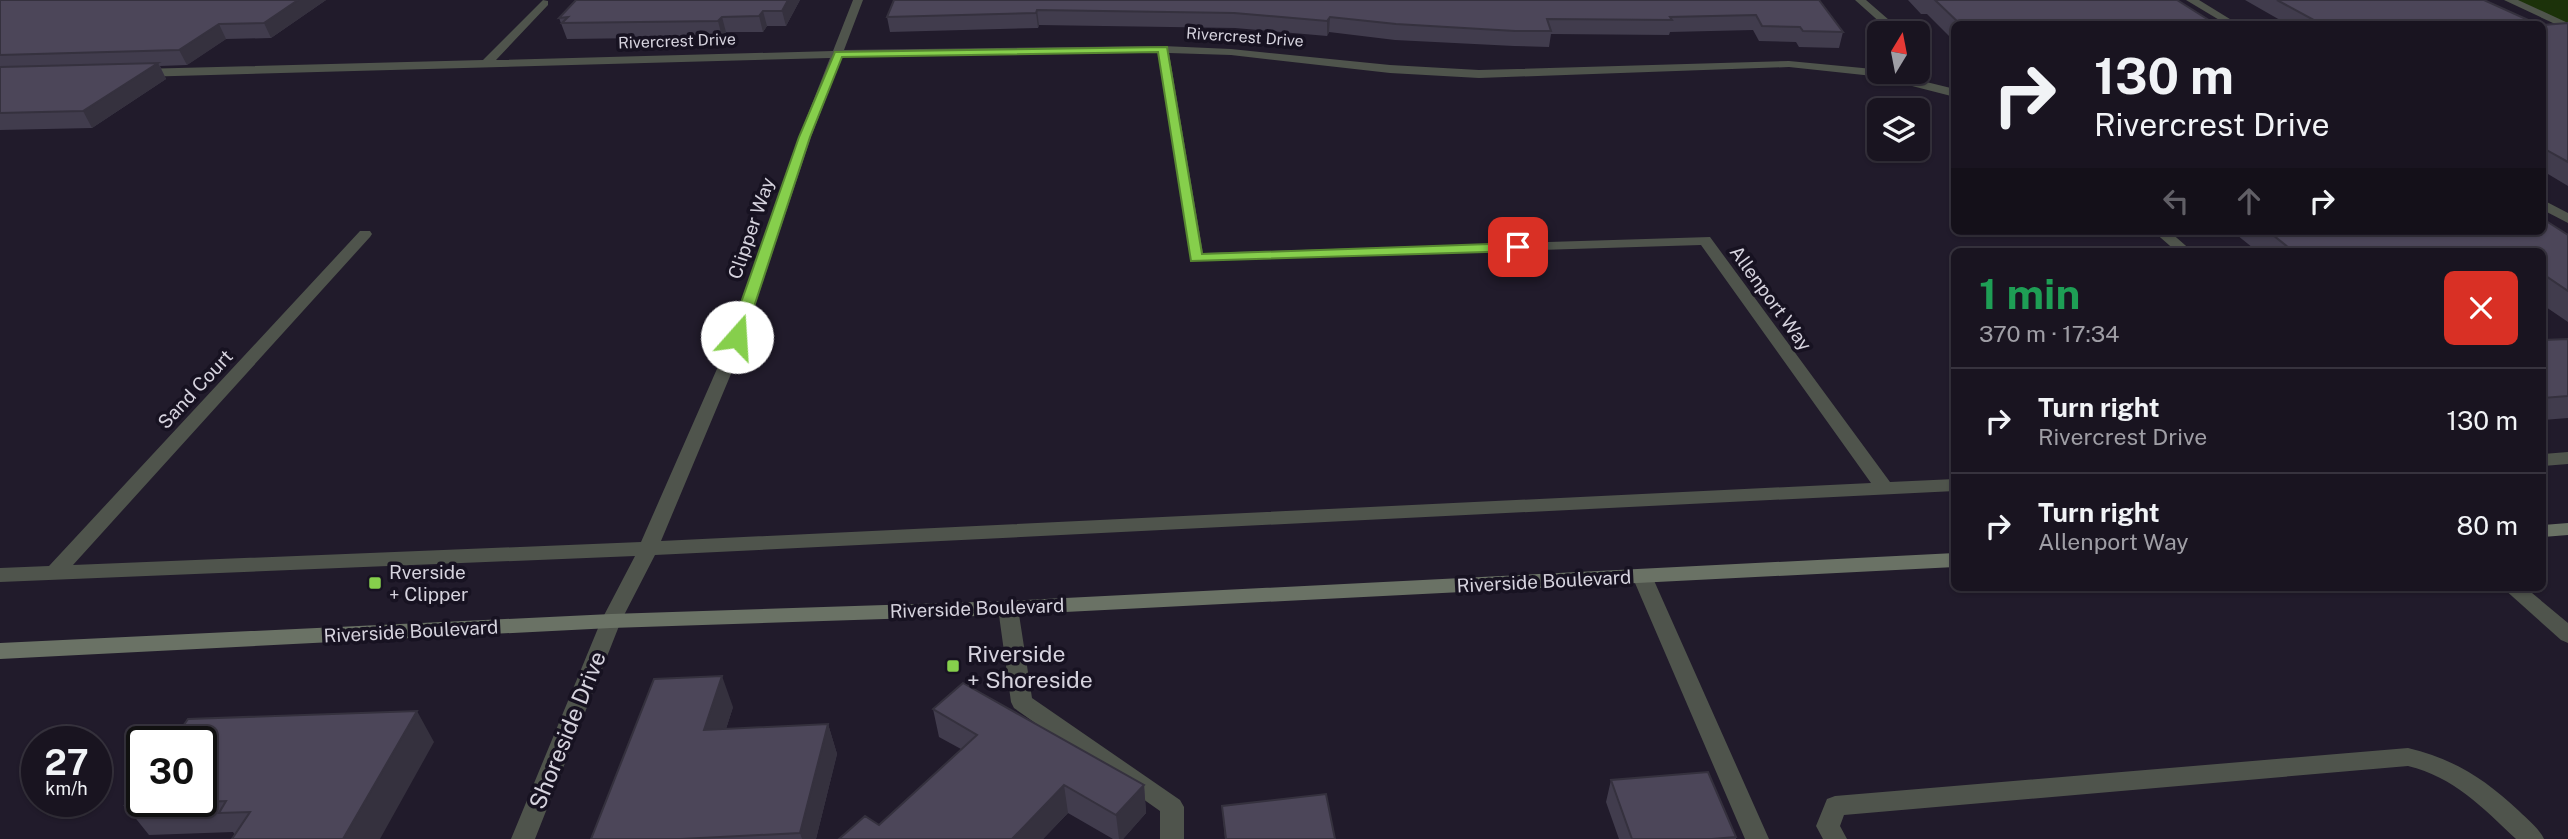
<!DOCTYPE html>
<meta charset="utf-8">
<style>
body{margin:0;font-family:"Public Sans",sans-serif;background:#26212d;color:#f1f3f6;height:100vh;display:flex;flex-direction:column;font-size:26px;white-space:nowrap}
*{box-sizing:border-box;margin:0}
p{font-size:23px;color:#9f9ea5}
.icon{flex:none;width:38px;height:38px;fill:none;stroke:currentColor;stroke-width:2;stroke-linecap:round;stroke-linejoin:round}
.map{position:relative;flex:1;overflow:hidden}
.sheet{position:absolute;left:1951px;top:248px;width:595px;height:343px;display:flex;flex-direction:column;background:#191420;border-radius:10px;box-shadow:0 2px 5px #0004,0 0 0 2px #37333e}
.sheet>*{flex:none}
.banner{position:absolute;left:1951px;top:21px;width:595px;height:214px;border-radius:10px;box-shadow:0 2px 5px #0004,0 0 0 2px #37333e;background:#191420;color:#f1f3f6;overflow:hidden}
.needle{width:46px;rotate:10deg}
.tools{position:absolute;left:1867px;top:21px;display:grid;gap:14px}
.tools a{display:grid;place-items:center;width:63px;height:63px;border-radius:10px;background:#191420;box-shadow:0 2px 5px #0004,0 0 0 2px #37333e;font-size:35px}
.speed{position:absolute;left:21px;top:726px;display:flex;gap:14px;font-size:35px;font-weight:700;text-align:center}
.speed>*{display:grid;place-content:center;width:91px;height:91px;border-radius:50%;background:#191420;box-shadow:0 2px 5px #0004,0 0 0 2px #37333e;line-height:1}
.speed small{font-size:18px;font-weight:400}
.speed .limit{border:4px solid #111;border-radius:10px;background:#fff;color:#111}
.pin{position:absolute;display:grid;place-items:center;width:60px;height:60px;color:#fff;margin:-30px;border-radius:14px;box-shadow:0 4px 10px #0006}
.me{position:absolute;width:77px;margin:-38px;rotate:19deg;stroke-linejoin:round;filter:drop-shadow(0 0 5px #0008)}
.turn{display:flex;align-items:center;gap:24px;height:147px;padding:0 28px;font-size:32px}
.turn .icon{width:91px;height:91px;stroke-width:2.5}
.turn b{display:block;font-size:49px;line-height:60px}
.lanes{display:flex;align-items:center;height:66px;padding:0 28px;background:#0003;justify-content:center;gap:35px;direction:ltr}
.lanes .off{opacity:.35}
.round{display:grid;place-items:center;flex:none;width:74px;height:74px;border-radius:10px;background:#26212d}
.overview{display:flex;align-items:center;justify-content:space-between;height:119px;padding:0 28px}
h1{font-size:42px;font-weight:700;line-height:52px;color:#1e9e55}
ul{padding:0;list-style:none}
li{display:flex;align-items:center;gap:21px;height:105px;padding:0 28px;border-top:2px solid #37333e}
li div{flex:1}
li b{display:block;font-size:26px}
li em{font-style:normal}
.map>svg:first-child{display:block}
.green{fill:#1c320a}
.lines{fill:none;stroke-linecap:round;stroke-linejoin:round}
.service{fill:#4f544c;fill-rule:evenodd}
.minor{fill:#4f544c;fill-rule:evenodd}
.tertiary{fill:#4f544c;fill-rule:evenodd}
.secondary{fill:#6a7265;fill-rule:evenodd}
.wall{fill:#413c4d}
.shaded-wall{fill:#35313e}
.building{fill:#4c4659;stroke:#35313e;stroke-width:2}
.route{fill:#86cf4c;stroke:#578731;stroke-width:2}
.poi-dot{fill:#86cf4c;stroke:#171221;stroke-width:2.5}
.labels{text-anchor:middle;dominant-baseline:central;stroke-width:7;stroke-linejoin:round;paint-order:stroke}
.far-street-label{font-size:16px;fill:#d6d3de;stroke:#171221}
.street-label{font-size:19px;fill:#d6d3de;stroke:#171221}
.poi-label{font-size:19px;fill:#d6d3de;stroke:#171221;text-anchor:start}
.near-poi-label{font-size:23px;fill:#d6d3de;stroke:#171221;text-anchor:start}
.near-street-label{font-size:23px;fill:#d6d3de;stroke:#171221}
</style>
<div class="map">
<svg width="2568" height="839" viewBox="0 0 2568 839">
<rect width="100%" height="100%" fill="#211b2b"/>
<path class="green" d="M 2512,0 L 2568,0 L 2568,24 Z"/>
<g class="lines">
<path class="service" d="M 1642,569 L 1649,571 L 1652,576 L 1769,839 L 1745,839 L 1632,576 L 1635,571 Z
M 1008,601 L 1015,603 L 1018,608 L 1032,698 L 1180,800 L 1184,807 L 1184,839 L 1160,839 L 1160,811 L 1014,708 L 1011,702 L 998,608 L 1001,603 Z
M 2408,748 C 2454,759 2485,779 2519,811 C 2528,820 2539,828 2544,839 L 2516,839 C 2483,808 2454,777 2408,766 L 1844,815 L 1840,826 L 1847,839 L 1823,839 L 1816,826 L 1827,799 L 1835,796 Z"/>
<path class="minor" d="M 543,0 L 548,1 L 548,5 L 496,60 L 833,51 L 853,0 L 863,0 L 844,50 L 1163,46 L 1231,49 L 1390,65 L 1479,70 L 1789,61 L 1873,69 L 1955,89 L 1955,97 L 1873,76 L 1789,67 L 1479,78 L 1390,73 L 1231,55 L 1169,53 L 1203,253 L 1710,237 L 1890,482 L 1955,479 L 1955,491 L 655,555 L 621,621 L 535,839 L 511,839 L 601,621 L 635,556 L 0,582 L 0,568 L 49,566 L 360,231 L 370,231 L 372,234 L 370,237 L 73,565 L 641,542 L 720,362 L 799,137 L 830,58 L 139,77 L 133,73 L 139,69 L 483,60 ZM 1158,52 L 1191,261 L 1701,245 L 1871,483 L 661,541 L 736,362 L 811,137 L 842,57 Z
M 1855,0 L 1866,0 L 1904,33 L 1892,33 Z
M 2186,0 L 2199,0 L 2238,24 L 2226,24 Z
M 2504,0 L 2518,0 L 2568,23 L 2568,30 Z
M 2543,200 L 2568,213 L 2568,223 L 2543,210 Z
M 2153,231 L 2169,231 L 2193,252 L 2177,252 Z
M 2568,452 L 2568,464 L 2543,466 L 2543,454 Z"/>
<path class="tertiary" d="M 2503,588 L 2526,588 L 2568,623 L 2568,643 L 2561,640 Z"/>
<path class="secondary" d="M 2568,523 L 2568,535 L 2543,537 L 2543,525 Z
M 1955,553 L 1955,567 L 1008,615 L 611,628 L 0,659 L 0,643 L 611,614 L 1008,601 Z"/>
</g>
<path class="wall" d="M 0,0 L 326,0 L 271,38 L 226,39 L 187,65 L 160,66 L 166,79 L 92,128 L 0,130 Z
M 800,0 L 786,26 L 767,26 L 763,32 L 726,32 L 722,37 L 567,39 L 559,18 Z
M 894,0 L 1819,0 L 1843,32 L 1839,48 L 1799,47 L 1796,42 L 1759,41 L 1753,30 L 1670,32 L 1669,35 L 1551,34 L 1549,47 L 1514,46 L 1395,40 L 1329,32 L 1327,36 L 1235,28 L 1039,25 L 1038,28 L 890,32 L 887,17 Z
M 1908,0 L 2177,0 L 2215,24 L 1955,24 L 1955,42 L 1927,14 L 1921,14 Z
M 2245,0 L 2484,0 L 2537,24 L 2287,24 Z
M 2568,23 L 2568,186 L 2543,171 L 2543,25 Z
M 2232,231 L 2543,231 L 2568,235 L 2568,322 L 2543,305 L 2543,252 L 2258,252 Z
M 2568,339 L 2568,418 L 2543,420 L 2543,340 Z
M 733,707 L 726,729 L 828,724 L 837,754 L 816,839 L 591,839 Z
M 933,709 L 1144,785 L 1146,813 L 1123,839 L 1113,839 L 1068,813 L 1043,839 L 839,839 L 879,825 L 961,749 L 939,737 Z
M 434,742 L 235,835 L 233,832 L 149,835 L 125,805 Z
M 1611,780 L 1736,837 L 1736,839 L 1619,839 L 1606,802 Z
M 1222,806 L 1335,839 L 1225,839 Z"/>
<path class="shaded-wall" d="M 298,0 L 326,0 L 271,38 L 264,23 Z
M 788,0 L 800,0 L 786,26 L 782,11 Z
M 1037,10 L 1039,25 L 1038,28 L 1036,13 Z
M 763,11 L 767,26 L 763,32 L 759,16 Z
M 722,17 L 726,32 L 722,37 L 718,21 Z
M 1330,17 L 1329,32 L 1327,36 L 1327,21 Z
M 219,24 L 226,39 L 187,65 L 179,50 Z
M 158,63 L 166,79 L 92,128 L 83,111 Z
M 722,676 L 733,707 L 716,760 L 704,730 Z
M 417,711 L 434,742 L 380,839 L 343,839 Z
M 828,724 L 837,754 L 816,839 L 802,839 L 800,833 Z
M 1064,785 L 1068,813 L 1043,839 L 1012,839 Z
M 1144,785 L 1146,813 L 1123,839 L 1119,839 L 1116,815 Z"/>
<path class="building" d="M 0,0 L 298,0 L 264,23 L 219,24 L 179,50 L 0,55 Z
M 576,0 L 788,0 L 782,11 L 763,11 L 759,16 L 722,17 L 718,21 L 562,23 L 568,17 L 559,18 Z
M 894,0 L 1819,0 L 1843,32 L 1803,31 L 1800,27 L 1762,26 L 1756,15 L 1670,17 L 1672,20 L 1547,19 L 1551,31 L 1515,31 L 1396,24 L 1330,17 L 1327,21 L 1234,13 L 1037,10 L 1036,13 L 887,17 Z
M 1935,0 L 2177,0 L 2215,24 L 1960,24 Z
M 2277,0 L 2484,0 L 2537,24 L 2321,24 Z
M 2568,23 L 2568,162 L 2543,148 L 2543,25 Z
M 158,63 L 83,111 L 0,113 L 0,67 Z
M 2543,219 L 2568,235 L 2568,291 L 2543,274 L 2543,252 L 2294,252 L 2268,231 L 2543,231 Z
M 2568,339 L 2568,396 L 2543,398 L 2543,340 Z
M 722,676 L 704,730 L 828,724 L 800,833 L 681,839 L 591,839 L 654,679 Z
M 963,683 L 1144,785 L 1116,815 L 1064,785 L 1012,839 L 839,839 L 865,816 L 879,825 L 977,735 L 933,709 Z
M 417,711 L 343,839 L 232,839 L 250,812 L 219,813 L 226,801 L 125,805 L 142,782 L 142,802 L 201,802 L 201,742 L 172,742 L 188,719 Z
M 1708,772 L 1736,837 L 1712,839 L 1632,839 L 1611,780 Z
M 1326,794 L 1335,839 L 1226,839 L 1222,806 Z"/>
<path class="route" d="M 1167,47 L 1202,254 L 1518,243 L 1524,247 L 1518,251 L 1191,261 L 1158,52 L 842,57 L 810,137 L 744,337 L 737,341 L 729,337 L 799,137 L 835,52 Z"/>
<g class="poi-dot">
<rect x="368" y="576" width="14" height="14" rx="3.5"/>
<rect x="946" y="659" width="14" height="14" rx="3.5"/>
</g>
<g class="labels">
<g class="far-street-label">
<text transform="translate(1245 37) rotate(4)">Rivercrest Drive</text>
<text transform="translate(677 41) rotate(-2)">Rivercrest Drive</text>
</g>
<g class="street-label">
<text transform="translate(751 228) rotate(-71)">Clipper Way</text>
<text transform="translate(1771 298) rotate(54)">Allenport Way</text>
<text transform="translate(195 389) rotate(-47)">Sand Court</text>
<text transform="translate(1544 581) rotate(-3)">Riverside Boulevard</text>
<text transform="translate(977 608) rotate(-2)">Riverside Boulevard</text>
<text transform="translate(411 631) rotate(-3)">Riverside Boulevard</text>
</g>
<g class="poi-label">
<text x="389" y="572">Rverside<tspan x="389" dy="22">+ Clipper</tspan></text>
</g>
<g class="near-poi-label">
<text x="967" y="653">Riverside<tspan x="967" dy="26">+ Shoreside</tspan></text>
</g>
<g class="near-street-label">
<text transform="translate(567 730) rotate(-68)">Shoreside Drive</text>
</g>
</g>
</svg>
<div class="tools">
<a><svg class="needle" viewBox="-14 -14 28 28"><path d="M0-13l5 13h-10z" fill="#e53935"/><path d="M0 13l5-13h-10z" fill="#9f9ea5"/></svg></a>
<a><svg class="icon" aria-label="layers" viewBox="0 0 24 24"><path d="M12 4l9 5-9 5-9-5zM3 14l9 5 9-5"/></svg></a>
</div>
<div class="speed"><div>27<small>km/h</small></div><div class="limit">30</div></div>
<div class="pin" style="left:1518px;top:247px;background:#d93025"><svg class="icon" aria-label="arrive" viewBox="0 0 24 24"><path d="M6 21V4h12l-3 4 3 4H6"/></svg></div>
<svg class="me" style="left:737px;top:337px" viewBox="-20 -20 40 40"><circle r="19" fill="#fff"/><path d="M0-13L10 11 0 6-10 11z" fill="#86cf4c"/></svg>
<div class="banner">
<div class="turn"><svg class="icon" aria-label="right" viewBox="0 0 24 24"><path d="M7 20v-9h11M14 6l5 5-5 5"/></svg><div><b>130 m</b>Rivercrest Drive</div></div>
<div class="lanes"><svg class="icon off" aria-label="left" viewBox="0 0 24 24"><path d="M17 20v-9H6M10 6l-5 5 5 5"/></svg><svg class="icon off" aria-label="ahead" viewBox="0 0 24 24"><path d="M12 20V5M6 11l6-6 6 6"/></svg><svg class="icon" aria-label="right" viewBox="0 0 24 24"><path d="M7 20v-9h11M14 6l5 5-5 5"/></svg></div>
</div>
<section class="sheet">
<div class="overview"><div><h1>1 min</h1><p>370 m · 17:34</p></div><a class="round" style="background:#d93025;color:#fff"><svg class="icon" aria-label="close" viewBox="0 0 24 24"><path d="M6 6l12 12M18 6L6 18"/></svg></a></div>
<ul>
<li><svg class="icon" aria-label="right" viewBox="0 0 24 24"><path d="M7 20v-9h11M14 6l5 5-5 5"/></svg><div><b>Turn right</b><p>Rivercrest Drive</p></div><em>130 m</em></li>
<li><svg class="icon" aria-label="right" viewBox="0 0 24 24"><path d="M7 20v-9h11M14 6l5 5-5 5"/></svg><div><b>Turn right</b><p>Allenport Way</p></div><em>80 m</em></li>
</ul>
</section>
</div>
